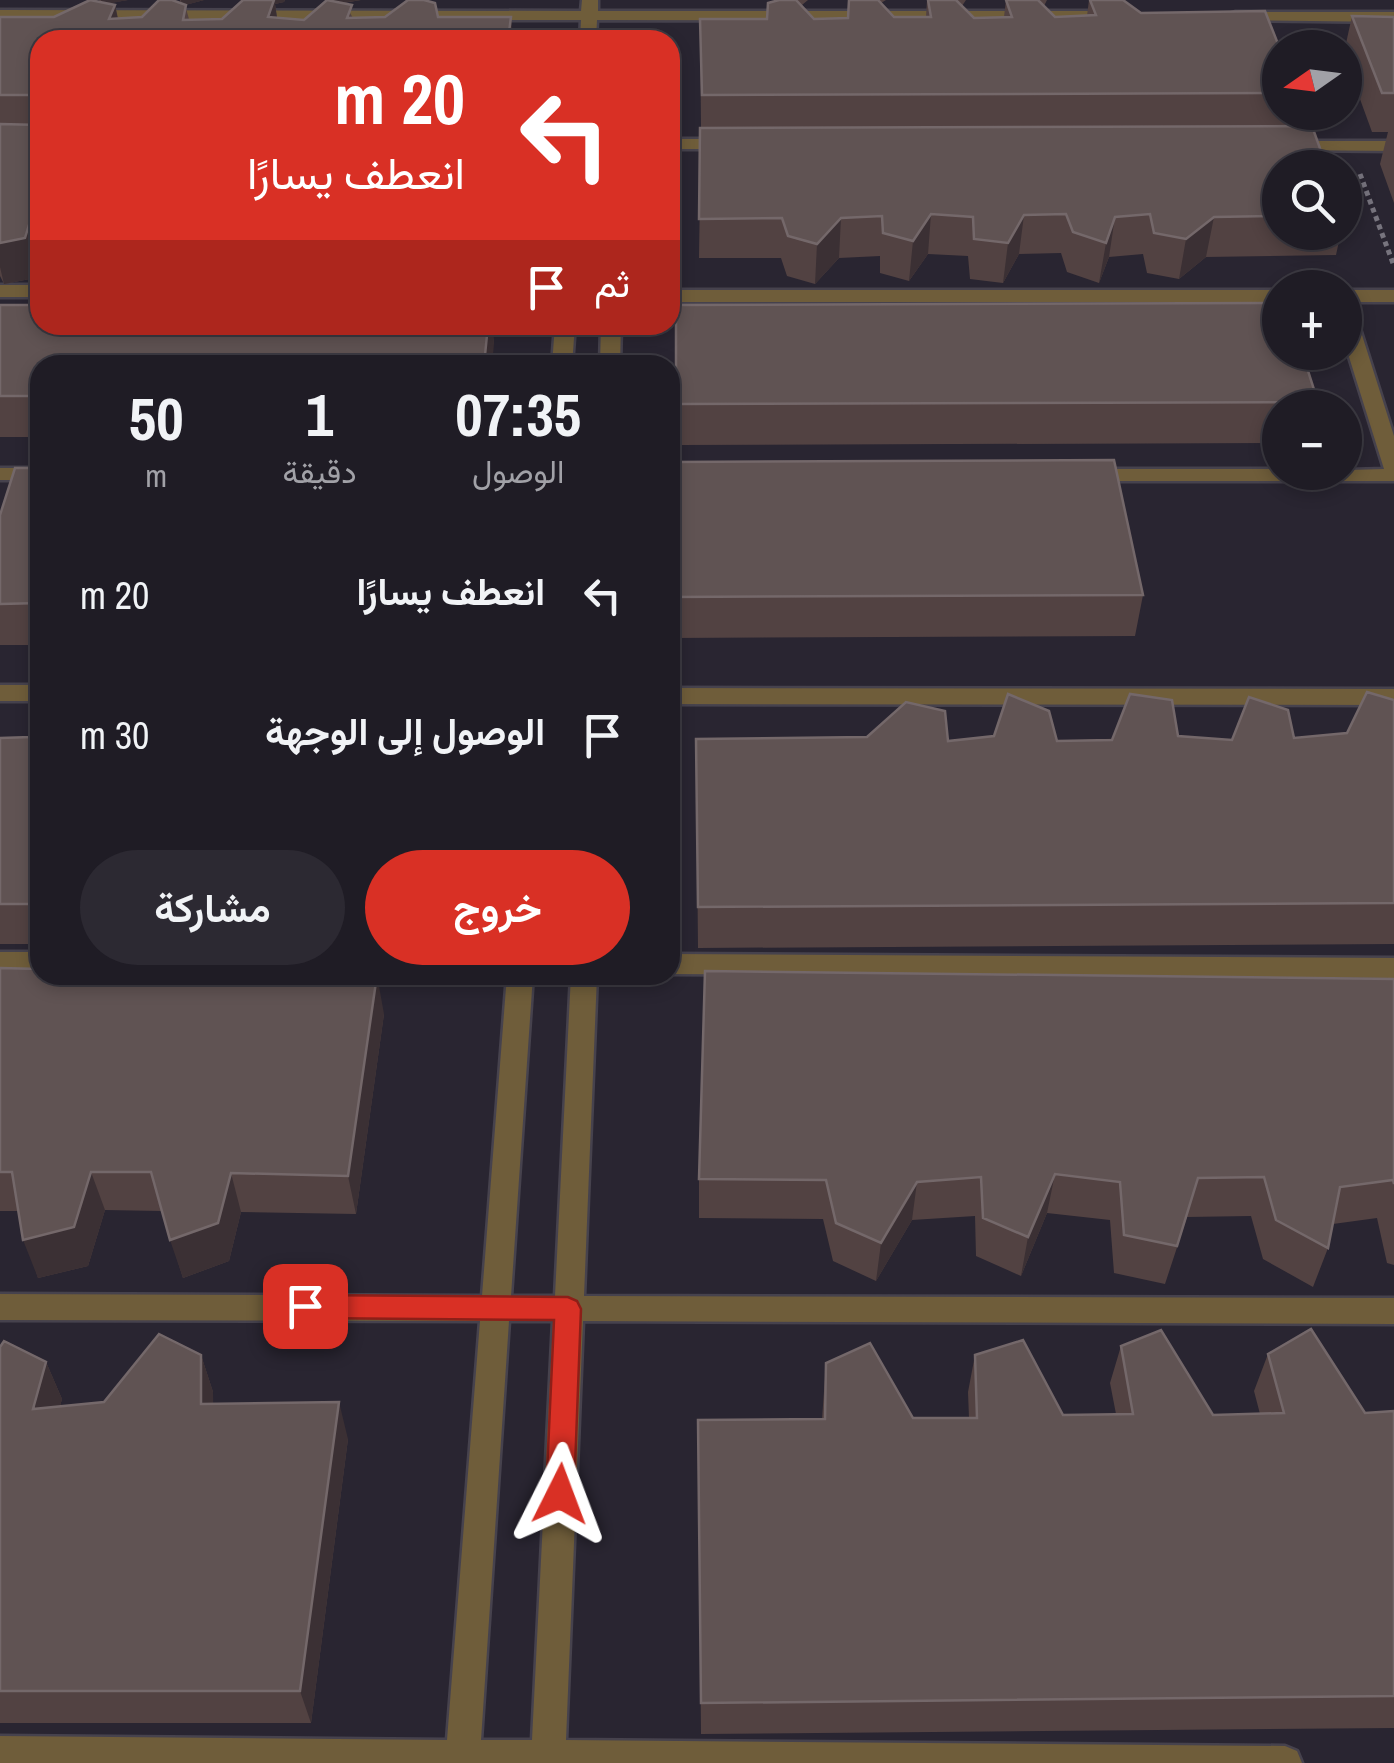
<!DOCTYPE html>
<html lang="ar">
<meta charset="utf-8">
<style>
body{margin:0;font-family:"Archivo Narrow",Vazirmatn,sans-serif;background:#2c2932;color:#f1f3f6;direction:rtl;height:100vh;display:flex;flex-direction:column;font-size:38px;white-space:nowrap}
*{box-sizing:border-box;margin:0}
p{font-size:32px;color:#a1a1a7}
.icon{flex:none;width:55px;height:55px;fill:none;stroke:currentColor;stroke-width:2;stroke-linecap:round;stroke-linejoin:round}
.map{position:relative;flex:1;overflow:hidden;direction:ltr}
.drawer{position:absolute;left:30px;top:355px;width:650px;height:630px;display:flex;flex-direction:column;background:#1f1c25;border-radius:30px;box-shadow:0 5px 15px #0003,0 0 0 2px #3c3a42;direction:rtl}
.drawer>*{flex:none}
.hud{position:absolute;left:30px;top:30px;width:650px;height:305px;border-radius:30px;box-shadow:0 5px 15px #0003,0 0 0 2px #3c3a42;direction:rtl;background:#d93025;color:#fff;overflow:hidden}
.needle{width:65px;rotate:256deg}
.fabs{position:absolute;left:1262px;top:30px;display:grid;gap:20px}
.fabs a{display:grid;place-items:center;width:100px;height:100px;border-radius:50%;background:#1f1c25;box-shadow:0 5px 15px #0003,0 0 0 2px #3c3a42;font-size:50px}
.pin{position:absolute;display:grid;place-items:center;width:85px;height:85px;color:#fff;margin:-42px;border-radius:20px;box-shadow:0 5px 15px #0006}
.me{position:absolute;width:110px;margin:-55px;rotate:3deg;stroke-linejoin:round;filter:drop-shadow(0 0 8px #0008)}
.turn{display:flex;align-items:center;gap:35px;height:210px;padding:0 50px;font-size:45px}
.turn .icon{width:130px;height:130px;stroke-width:2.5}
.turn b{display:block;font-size:70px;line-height:85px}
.then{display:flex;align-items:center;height:95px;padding:0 50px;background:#0003;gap:20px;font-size:38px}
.eta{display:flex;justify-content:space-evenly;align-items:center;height:170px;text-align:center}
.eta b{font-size:60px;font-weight:700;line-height:70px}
.action{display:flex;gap:20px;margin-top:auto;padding:20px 50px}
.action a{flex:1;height:115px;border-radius:60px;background:#d93025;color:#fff;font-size:40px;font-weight:700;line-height:115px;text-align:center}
.action a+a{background:#2c2932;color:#f1f3f6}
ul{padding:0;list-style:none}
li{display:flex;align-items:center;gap:30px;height:140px;padding:0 50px}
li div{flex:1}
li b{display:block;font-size:38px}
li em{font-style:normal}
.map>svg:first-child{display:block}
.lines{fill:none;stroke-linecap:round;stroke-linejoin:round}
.minor-casing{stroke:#46424d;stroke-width:5}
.path{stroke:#77747e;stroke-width:5;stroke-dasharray:5 4;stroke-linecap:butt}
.minor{fill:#6f5d3a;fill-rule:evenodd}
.wall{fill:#524242}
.shaded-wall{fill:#3b3034}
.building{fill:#605353;stroke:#74686a;stroke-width:2.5}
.route{fill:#d93025;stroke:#8d1f18;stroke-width:2.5}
</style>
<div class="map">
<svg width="1394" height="1763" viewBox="0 0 1394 1763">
<rect width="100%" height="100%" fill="#292531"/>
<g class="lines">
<g class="minor-casing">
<path id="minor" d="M 582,0 L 598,0 L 598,11 L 1105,11 L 1113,16 L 1105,21 L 597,20 L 596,40 L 580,40 L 581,20 L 0,20 L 0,10 L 581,11 Z
M 1235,12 L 1394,12 L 1394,22 L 1229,20 L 1229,14 Z
M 670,139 L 734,139 L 743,144 L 734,149 L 670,149 Z
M 1289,141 L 1394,141 L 1394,151 L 1283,150 L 1280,146 Z
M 0,285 L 40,285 L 40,297 L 0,297 Z
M 670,290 L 1280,290 L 1280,302 L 670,302 Z
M 1345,290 L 1394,290 L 1394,302 L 1345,302 Z
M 1345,307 L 1355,313 L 1394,436 L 1394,481 L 1085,481 L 1075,475 L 1085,469 L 1280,469 L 1280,472 L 1384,469 L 1345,344 Z
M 555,325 L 575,325 L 572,365 L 552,365 Z
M 601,325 L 621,325 L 620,365 L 600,365 Z
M 0,468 L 40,468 L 40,480 L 0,480 Z
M 0,685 L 40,685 L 40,701 L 0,701 Z
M 670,688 L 1394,689 L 1394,705 L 670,704 Z
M 0,952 L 40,952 L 40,972 L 0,972 Z
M 670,954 L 1394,958 L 1394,978 L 670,974 Z
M 507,975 L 533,975 L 511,1296 L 555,1296 L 571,975 L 597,975 L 584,1296 L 1394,1298 L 1394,1324 L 583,1321 L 566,1740 L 1285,1746 L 1297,1751 L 1302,1763 L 0,1763 L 0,1736 L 447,1740 L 480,1321 L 0,1320 L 0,1294 L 482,1296 ZM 509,1321 L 553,1321 L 532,1740 L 481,1740 Z"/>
</g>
<path class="path" d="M 1360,174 L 1394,266"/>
<use href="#minor" class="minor"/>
</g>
<path class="wall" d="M 99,0 L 128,0 L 109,3 L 115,5 L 118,18 L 142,17 L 181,4 L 180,0 L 204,0 L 185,5 L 189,19 L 222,19 L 243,0 L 285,0 L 284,2 L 275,4 L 277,18 L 304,20 L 327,0 L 361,0 L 344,3 L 353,18 L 385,17 L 429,1 L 438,17 L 511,17 L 512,40 L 40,40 L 40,262 L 35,278 L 4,284 L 0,276 L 0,17 L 54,17 L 100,2 Z
M 779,0 L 808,0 L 802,5 L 801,5 L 814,19 L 848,18 L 849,0 L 886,0 L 881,3 L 894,17 L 926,17 L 927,0 L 966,0 L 962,6 L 974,18 L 1004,17 L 1006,0 L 1047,0 L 1044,6 L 1055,17 L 1087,16 L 1089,0 L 1123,0 L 1141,13 L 1280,49 L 1280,112 L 1293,112 L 1280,168 L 1280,232 L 1341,232 L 1336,255 L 1206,257 L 1179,279 L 1147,273 L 1143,254 L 1109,257 L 1099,283 L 1067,272 L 1061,253 L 1019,254 L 1003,283 L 970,279 L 968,256 L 928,254 L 909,281 L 880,273 L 880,256 L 839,258 L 815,284 L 787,276 L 781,258 L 699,258 L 701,128 L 700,19 L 767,19 Z
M 1352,16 L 1394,17 L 1394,203 L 1380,164 L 1388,132 L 1372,132 L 1345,58 L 1345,48 Z
M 0,305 L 40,325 L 492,325 L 494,344 L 40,365 L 40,437 L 0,437 Z
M 676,305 L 1318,402 L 1317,408 L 1280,408 L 1280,443 L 677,445 Z
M 670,462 L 1143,595 L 1135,636 L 670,638 Z
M 40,468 L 40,645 L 0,645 L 0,515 Z
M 1394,700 L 1394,944 L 698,948 L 696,739 L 1057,741 L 1178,736 L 1232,740 L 1294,738 L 1347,733 Z
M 40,701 L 40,944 L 0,944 L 0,738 L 31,737 Z
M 0,968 L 384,1014 L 356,1214 L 241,1212 L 229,1261 L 183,1278 L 162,1211 L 105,1210 L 88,1266 L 38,1278 L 18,1211 L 0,1211 Z
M 1394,979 L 1394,1265 L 1387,1263 L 1377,1218 L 1333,1224 L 1328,1248 L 1313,1287 L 1263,1259 L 1251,1216 L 1187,1217 L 1165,1284 L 1114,1273 L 1110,1220 L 1047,1213 L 1021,1276 L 976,1256 L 975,1216 L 912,1220 L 876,1281 L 833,1261 L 823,1219 L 699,1218 L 699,1179 Z
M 1121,1346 L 1213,1415 L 1260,1414 L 1254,1391 L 1268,1354 L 1365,1413 L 1394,1411 L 1394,1728 L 701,1734 L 698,1420 L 822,1419 L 826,1363 L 913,1418 L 969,1418 L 968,1392 L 975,1355 L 1063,1415 L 1116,1414 L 1110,1383 Z
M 0,1347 L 46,1362 L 62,1399 L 60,1406 L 104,1402 L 201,1355 L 213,1392 L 213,1404 L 348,1439 L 311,1723 L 0,1723 Z"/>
<path class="shaded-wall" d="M 101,0 L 128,0 L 102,5 Z
M 181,0 L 204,0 L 182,6 Z
M 260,0 L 285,0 L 284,2 L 275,4 L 280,38 Z
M 334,0 L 361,0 L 334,4 Z
M 115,5 L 122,40 L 109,19 Z
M 511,17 L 512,40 L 508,40 Z
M 931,214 L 928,254 L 909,281 L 913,241 Z
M 32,215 L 40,245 L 40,262 L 35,278 L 4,284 L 0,267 L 0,243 Z
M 1024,215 L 1019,254 L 1003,283 L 1008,243 Z
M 1115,217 L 1109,257 L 1099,283 L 1106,243 Z
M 1214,217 L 1206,257 L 1179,279 L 1186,239 Z
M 841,218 L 839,258 L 815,284 L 817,244 Z
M 488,325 L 492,325 L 494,344 L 492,365 L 484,365 Z
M 377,975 L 384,1014 L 356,1214 L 348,1176 Z
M 91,1172 L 105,1210 L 88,1266 L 38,1278 L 23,1240 Z
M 231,1173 L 241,1212 L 229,1261 L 183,1278 L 170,1240 Z
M 1055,1174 L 1047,1213 L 1021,1276 L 1028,1237 Z
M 917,1182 L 912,1220 L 876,1281 L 881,1243 Z
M 201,1355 L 213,1392 L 214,1440 L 201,1404 Z
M 46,1362 L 62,1399 L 49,1445 L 33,1409 Z
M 339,1402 L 348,1439 L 311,1723 L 300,1691 Z"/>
<path class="building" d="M 90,0 L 115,5 L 109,19 L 142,17 L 159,0 L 172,0 L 186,5 L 183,20 L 222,19 L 243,0 L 274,0 L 268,17 L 304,20 L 327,0 L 352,5 L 347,18 L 385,17 L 408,0 L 424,0 L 435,3 L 438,17 L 511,17 L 508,40 L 40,40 L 40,95 L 0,95 L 0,17 L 54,17 Z
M 779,0 L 796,0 L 814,19 L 848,18 L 849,0 L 878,0 L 894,17 L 931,17 L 928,0 L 956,0 L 974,18 L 1012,17 L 1006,0 L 1038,0 L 1055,17 L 1096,15 L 1090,0 L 1123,0 L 1141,13 L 1265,11 L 1280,49 L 1280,93 L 702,95 L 700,19 L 767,19 L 768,3 Z
M 1352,16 L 1394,17 L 1394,93 L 1382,93 Z
M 0,124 L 40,125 L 40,215 L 32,215 L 25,238 L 0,243 Z
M 1312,126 L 1327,168 L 1280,168 L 1280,216 L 1214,217 L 1186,239 L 1154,233 L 1150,214 L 1115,217 L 1106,243 L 1073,232 L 1066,214 L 1024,215 L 1008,243 L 974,239 L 973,217 L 931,214 L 913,241 L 883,233 L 882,216 L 841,218 L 817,244 L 788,236 L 782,218 L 699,219 L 700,128 Z
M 1280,303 L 1280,352 L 1302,352 L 1318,402 L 676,404 L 676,305 Z
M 0,305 L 40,305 L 40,325 L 488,325 L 484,365 L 40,365 L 40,396 L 0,396 Z
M 1114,460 L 1143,595 L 670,597 L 670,462 Z
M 15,468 L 40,468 L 40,603 L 0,604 L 0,515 Z
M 1367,692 L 1394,700 L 1394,903 L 698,907 L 696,739 L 867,737 L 906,702 L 945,711 L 948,741 L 994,736 L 1008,694 L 1049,711 L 1057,741 L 1112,740 L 1130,694 L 1172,700 L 1178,736 L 1232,740 L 1249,697 L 1288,710 L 1294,738 L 1347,733 Z
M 40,701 L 40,904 L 0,904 L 0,738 L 31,737 Z
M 0,968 L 40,969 L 40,975 L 377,975 L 348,1176 L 231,1173 L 218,1223 L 170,1240 L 151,1172 L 91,1172 L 74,1227 L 23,1240 L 12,1172 L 0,1172 Z
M 705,971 L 1394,979 L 1394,1184 L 1393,1180 L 1340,1187 L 1328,1248 L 1276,1220 L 1264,1177 L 1198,1178 L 1177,1246 L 1124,1235 L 1120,1182 L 1055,1174 L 1028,1237 L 983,1218 L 981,1177 L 917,1182 L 881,1243 L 836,1223 L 826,1180 L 699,1179 Z
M 1311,1329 L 1365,1413 L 1394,1411 L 1394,1696 L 701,1703 L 698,1420 L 825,1419 L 826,1363 L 870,1343 L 913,1418 L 977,1418 L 975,1355 L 1023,1340 L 1063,1415 L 1133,1414 L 1121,1346 L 1161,1330 L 1213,1415 L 1284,1413 L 1268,1354 Z
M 159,1334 L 201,1355 L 201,1404 L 339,1402 L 300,1691 L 0,1691 L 0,1347 L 4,1341 L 46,1362 L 33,1409 L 104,1402 Z"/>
<path class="route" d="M 305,1295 L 568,1297 L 577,1301 L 581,1309 L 574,1494 L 570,1504 L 560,1508 L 550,1504 L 546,1494 L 554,1320 L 305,1318 L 296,1315 L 292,1306 L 296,1298 Z"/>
</svg>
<div class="fabs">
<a><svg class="needle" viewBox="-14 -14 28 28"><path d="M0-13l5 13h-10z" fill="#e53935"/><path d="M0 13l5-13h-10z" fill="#a1a1a7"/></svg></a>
<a><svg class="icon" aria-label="search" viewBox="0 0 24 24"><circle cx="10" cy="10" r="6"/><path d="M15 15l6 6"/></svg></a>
<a>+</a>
<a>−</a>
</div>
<div class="pin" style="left:305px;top:1306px;background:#d93025"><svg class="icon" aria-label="arrive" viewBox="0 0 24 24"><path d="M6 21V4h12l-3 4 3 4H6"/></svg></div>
<svg class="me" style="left:560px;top:1494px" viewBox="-20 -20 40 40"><path d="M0-17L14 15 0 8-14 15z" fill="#d93025" stroke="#fff" stroke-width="4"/></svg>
<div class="hud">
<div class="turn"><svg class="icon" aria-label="left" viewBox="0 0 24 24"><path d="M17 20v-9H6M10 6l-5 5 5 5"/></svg><div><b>20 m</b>انعطف يسارًا</div></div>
<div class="then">ثم<svg class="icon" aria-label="arrive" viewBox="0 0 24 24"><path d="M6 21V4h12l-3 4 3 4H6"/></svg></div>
</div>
<section class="drawer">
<div class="eta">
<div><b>07:35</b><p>الوصول</p></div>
<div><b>1</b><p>دقيقة</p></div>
<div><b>50</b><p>m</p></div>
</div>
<ul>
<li><svg class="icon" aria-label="left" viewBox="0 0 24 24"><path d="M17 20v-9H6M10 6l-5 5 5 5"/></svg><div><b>انعطف يسارًا</b></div><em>20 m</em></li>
<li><svg class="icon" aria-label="arrive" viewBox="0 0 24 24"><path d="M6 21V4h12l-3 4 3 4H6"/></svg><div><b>الوصول إلى الوجهة</b></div><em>30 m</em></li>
</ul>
<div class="action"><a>خروج</a><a>مشاركة</a></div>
</section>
</div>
